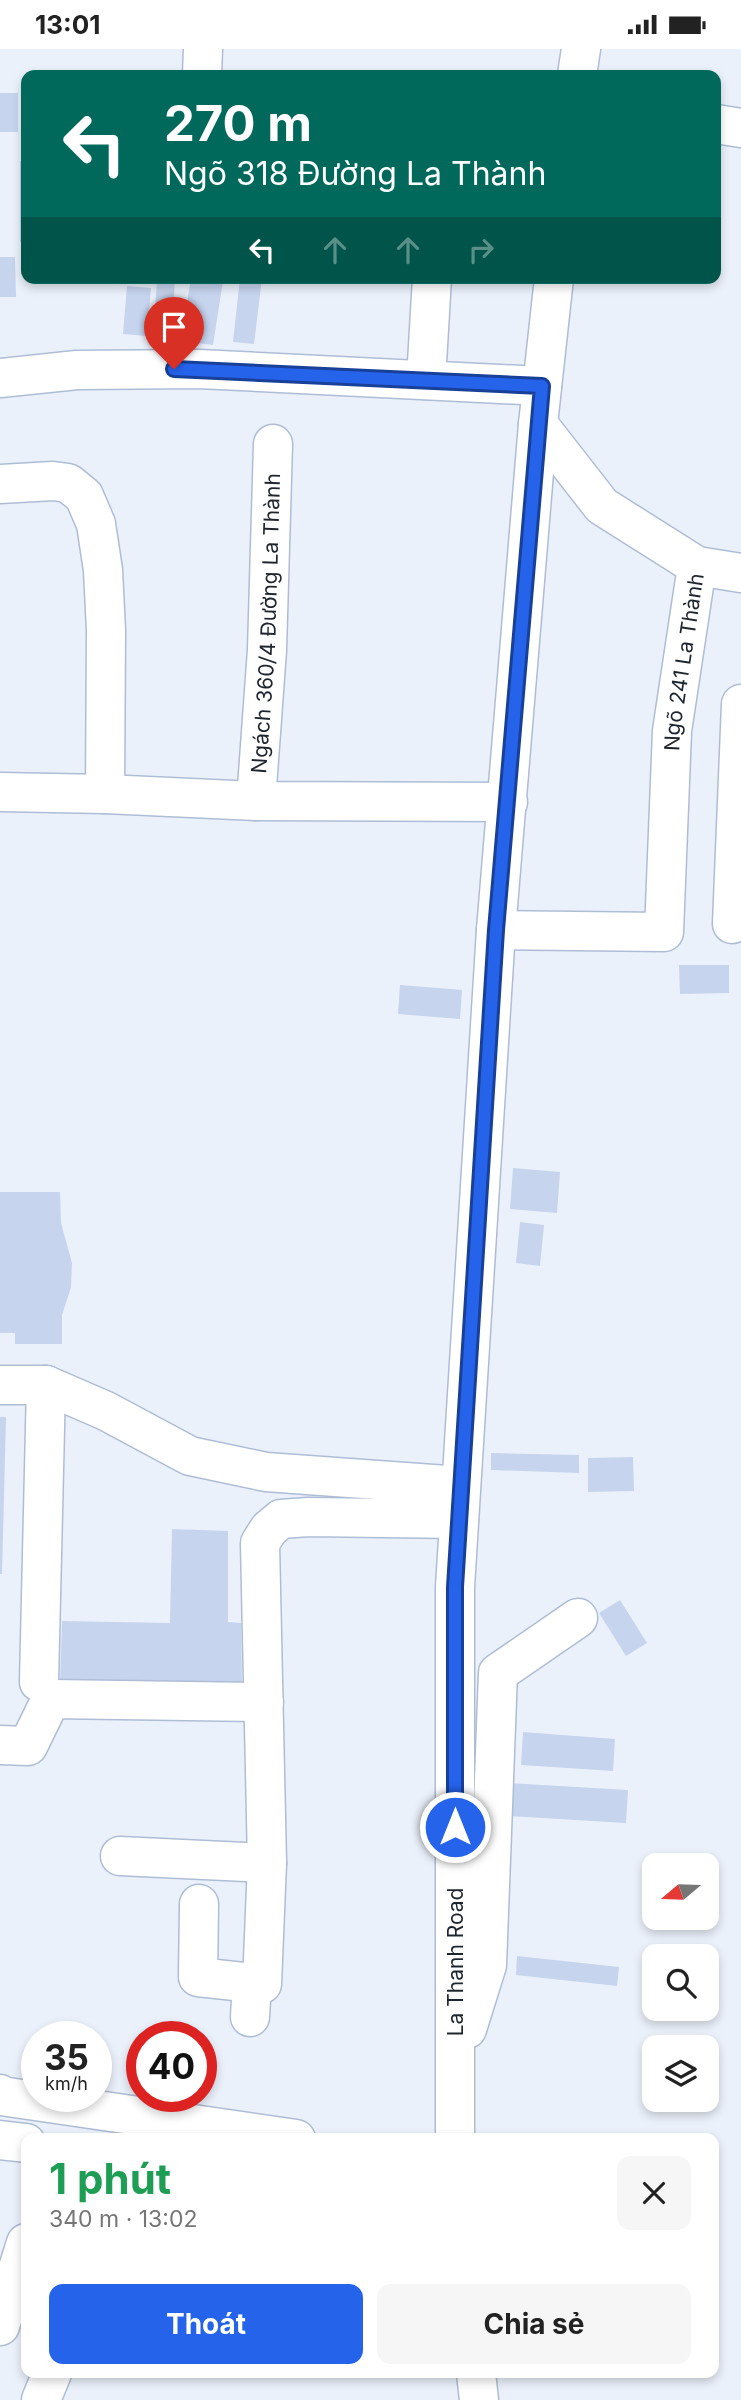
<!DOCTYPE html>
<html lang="vi">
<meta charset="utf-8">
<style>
body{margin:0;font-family:Inter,sans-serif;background:#f6f6f6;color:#222;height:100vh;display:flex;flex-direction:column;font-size:26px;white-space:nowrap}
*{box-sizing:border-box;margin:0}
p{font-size:23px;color:#767676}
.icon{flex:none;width:38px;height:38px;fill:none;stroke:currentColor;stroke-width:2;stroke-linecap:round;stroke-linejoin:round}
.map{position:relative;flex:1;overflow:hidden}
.sheet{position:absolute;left:21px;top:2084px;width:698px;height:245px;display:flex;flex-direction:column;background:#fff;border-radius:14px;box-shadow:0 4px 10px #0003}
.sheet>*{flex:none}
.guide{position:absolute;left:21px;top:21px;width:700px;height:214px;border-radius:14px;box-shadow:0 4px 10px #0003;background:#00695c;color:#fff;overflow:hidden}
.needle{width:46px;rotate:251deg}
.buttons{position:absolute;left:642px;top:1804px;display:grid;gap:14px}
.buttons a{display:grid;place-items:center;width:77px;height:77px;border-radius:14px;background:#fff;box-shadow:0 4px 10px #0003;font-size:35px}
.speed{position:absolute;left:21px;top:1972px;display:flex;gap:14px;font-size:35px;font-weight:700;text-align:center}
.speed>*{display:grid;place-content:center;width:91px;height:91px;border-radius:50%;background:#fff;box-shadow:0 4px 10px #0003;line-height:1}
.speed small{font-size:18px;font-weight:400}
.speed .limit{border:10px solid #d22;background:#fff;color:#111}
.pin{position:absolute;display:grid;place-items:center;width:60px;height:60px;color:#fff;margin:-72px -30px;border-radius:50% 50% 50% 0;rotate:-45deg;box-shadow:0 0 7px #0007}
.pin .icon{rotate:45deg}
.me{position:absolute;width:77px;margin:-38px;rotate:0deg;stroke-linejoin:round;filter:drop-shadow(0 0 5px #0008)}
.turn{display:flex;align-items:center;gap:24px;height:147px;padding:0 28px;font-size:32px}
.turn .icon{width:91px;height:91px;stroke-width:2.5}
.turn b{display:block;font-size:49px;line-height:60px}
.lanes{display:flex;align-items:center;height:66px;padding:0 28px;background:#0003;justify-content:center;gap:35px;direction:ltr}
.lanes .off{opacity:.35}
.round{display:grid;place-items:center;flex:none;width:74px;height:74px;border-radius:14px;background:#f6f6f6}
.overview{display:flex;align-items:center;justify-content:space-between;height:119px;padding:0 28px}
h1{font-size:42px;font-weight:700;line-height:52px;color:#1e9e55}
.button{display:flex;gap:14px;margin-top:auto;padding:14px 28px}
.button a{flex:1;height:80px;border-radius:14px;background:#2563eb;color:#fff;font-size:28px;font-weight:700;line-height:80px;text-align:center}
.button a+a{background:#f6f6f6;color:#222}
.status{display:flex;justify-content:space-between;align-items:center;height:49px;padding:0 35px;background:#fff;direction:ltr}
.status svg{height:19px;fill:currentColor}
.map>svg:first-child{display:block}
.building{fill:#c6d4ee}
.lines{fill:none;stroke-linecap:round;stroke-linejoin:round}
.minor-casing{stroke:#aebdd6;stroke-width:41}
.minor{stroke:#fff;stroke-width:38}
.route-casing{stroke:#184099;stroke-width:18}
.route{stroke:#2563eb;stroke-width:12}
.labels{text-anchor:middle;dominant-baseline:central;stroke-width:6;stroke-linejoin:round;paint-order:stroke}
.street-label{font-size:21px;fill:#1f252e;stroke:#fefefe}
</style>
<div class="status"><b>13:01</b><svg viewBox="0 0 49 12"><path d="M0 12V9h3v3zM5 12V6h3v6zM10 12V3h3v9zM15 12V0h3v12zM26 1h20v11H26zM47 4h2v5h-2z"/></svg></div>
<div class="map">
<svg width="741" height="2351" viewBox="0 0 741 2351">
<rect width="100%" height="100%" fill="#ebf1fb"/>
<path class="building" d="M 0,44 L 18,44 L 18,83 L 0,83 Z
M 20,112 L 26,112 L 26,193 L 20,193 Z
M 0,208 L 15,208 L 16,248 L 0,248 Z
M 157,229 L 175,229 L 171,296 L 153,296 Z
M 191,229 L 223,232 L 213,296 L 181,292 Z
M 240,229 L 262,229 L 254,295 L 233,293 Z
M 127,237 L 151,239 L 147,287 L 123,285 Z
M 679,916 L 729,916 L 729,944 L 680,945 Z
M 400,936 L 462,941 L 460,970 L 398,965 Z
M 513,1119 L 560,1123 L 557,1164 L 510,1160 Z
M 0,1143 L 60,1143 L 61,1174 L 72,1214 L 71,1238 L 62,1266 L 62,1295 L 15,1295 L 15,1284 L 0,1284 Z
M 520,1173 L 544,1176 L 540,1217 L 516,1214 Z
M 0,1368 L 6,1368 L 2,1525 L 0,1525 Z
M 491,1404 L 579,1406 L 579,1424 L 491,1421 Z
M 633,1408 L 634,1442 L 588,1443 L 588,1409 Z
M 172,1480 L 228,1482 L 228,1573 L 241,1574 L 242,1639 L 60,1634 L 62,1572 L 170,1574 Z
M 620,1551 L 647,1594 L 626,1607 L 599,1564 Z
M 523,1683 L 615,1690 L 613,1722 L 521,1716 Z
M 508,1734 L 628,1741 L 626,1774 L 506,1767 Z
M 517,1907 L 619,1918 L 617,1937 L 516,1926 Z"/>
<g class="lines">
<g class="minor-casing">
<g id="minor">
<path d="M 202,26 L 203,0"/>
<path d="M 577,26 L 581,0"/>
<path d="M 716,75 L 741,79"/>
<path d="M 0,329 L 77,321 L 199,320 L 542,337"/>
<path d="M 426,331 L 432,229"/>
<path d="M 0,435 L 53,432 L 68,434 L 84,447 L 96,475 L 103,521 L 106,582 L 105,745"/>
<path d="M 697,517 L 741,524"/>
<path d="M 0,743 L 105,745 L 256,752 L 508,753"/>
<path id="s1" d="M 256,752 L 267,601 L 273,395"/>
<path d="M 732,875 L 741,655"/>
<path id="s2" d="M 496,881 L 664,883 L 672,682 L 697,517 L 602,457 L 538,375"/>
<path d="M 0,1336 L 46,1336 L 106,1362 L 190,1407 L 266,1423 L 461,1437"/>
<path d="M 39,1633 L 46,1336"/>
<path d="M 0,1696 L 28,1697 L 51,1650 L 264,1653"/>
<path d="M 120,1807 L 267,1814"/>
<path d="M 199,1855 L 198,1928 L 262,1935 L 267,1814 L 260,1494 L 269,1480 L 281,1470 L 308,1468 L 459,1470"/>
<path d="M 250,1968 L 252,1933"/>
<path d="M 467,1980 L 487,1916 L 498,1624 L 578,1569"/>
<path d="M 0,2045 L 1,2047 L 296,2090"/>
<path d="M 455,2090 L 455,1538 L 496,881 L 538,375 L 554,229"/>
<path d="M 0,2091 L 26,2094"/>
<path d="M 0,2277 L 26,2194"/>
<path d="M 476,2324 L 479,2351"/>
<path d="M 41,2351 L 52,2324"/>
</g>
</g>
<use href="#minor" class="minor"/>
</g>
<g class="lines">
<g class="route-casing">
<path id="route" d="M 174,320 L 542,337 L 496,881 L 455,1538 L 455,1778"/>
</g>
<use href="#route" class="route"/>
</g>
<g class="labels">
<g class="street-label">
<text stroke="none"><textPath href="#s1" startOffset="178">Ngách 360/4 Đường La Thành</textPath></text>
<text stroke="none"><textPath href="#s2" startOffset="439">Ngõ 241 La Thành</textPath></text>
<text transform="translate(455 1913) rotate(-90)">La Thanh Road</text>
</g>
</g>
</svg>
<div class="buttons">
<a><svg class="needle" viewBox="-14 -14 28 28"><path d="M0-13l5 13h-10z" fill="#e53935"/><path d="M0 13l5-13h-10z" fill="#767676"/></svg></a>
<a><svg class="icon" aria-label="search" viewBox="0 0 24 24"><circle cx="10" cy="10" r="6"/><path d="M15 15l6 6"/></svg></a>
<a><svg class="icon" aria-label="layers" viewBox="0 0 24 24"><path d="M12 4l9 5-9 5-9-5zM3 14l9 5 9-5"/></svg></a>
</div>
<div class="speed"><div>35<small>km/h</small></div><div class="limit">40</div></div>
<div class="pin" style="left:174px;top:320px;background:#d93025"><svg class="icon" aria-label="arrive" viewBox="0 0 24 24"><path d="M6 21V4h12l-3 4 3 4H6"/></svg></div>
<svg class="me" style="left:455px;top:1778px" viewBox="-20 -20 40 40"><circle r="17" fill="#2563eb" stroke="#fff" stroke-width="3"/><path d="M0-11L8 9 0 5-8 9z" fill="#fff"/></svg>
<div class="guide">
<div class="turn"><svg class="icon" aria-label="left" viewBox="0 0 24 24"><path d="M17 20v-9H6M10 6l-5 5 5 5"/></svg><div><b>270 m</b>Ngõ 318 Đường La Thành</div></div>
<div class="lanes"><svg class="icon" aria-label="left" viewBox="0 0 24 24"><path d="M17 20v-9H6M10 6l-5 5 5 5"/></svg><svg class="icon off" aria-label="ahead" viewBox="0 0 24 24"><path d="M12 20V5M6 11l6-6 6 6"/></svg><svg class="icon off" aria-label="ahead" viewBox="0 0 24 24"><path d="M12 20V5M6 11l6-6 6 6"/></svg><svg class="icon off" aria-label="right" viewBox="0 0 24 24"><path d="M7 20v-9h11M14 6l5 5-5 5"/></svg></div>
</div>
<section class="sheet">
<div class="overview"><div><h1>1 phút</h1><p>340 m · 13:02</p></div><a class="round"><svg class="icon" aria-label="close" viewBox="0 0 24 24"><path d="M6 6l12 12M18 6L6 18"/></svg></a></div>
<div class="button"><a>Thoát</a><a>Chia sẻ</a></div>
</section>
</div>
